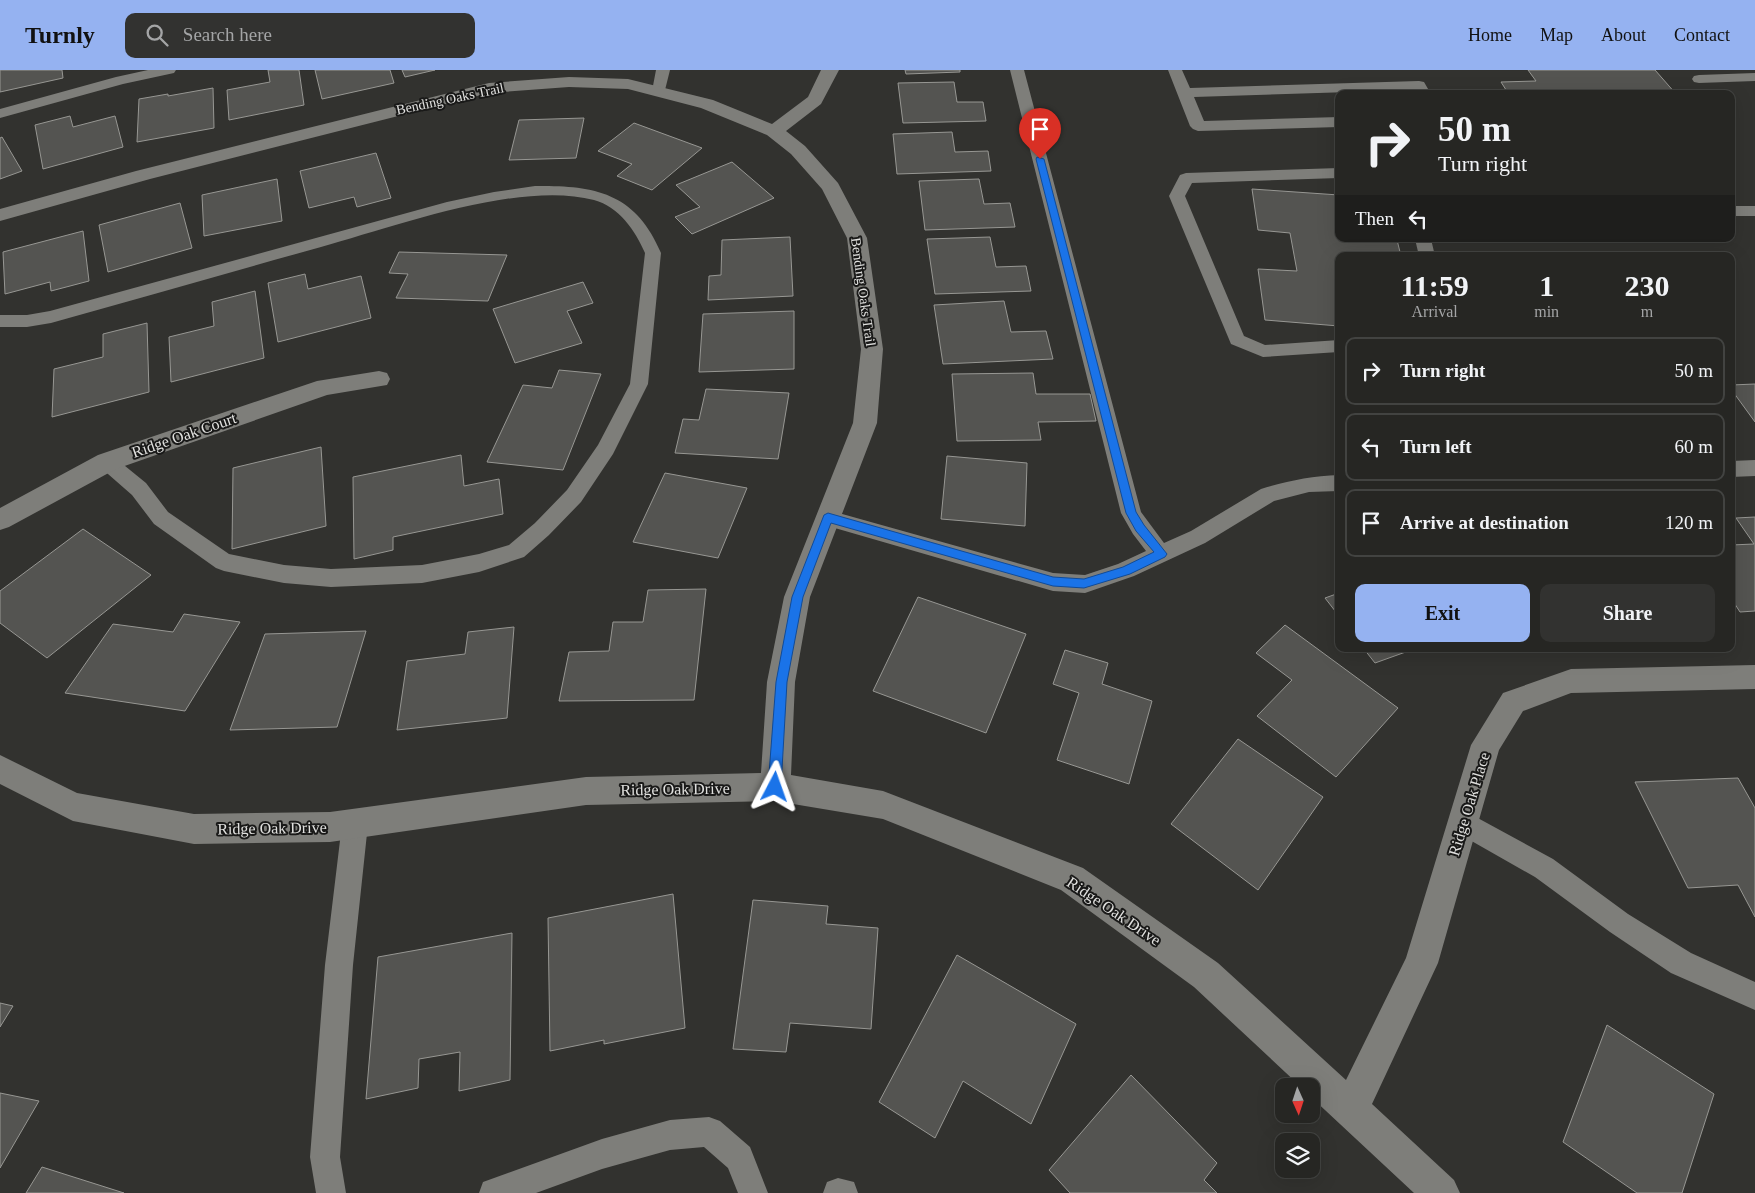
<!DOCTYPE html>
<style>
body{margin:0;font-family:"Times New Roman",serif;background:#323230;color:#f1f3f6;height:100vh;display:flex;flex-direction:column;font-size:19px;white-space:nowrap}
*{box-sizing:border-box;margin:0}
p{font-size:16px;color:#a4a5a6}
.icon{flex:none;width:28px;height:28px;fill:none;stroke:currentColor;stroke-width:2;stroke-linecap:round;stroke-linejoin:round}
.map{position:relative;flex:1;overflow:hidden}
.sheet{position:absolute;left:1335px;top:182px;width:400px;height:400px;display:flex;flex-direction:column;background:#262623;border-radius:10px;box-shadow:0 5px 20px #0002,0 0 0 1px #424341}
.sheet>*{flex:none}
.banner{position:absolute;left:1335px;top:20px;width:400px;height:152px;border-radius:10px;box-shadow:0 5px 20px #0002,0 0 0 1px #424341;background:#262623;color:#f1f3f6;overflow:hidden}
.needle{width:32px;rotate:177deg}
.fabs{position:absolute;left:1275px;top:1008px;display:grid;gap:10px}
.fabs a{display:grid;place-items:center;width:45px;height:45px;border-radius:10px;background:#262623;box-shadow:0 5px 20px #0002,0 0 0 1px #424341;font-size:25px}
.pin{position:absolute;display:grid;place-items:center;width:42px;height:42px;color:#fff;margin:-51px -21px;border-radius:50% 50% 50% 0;rotate:-45deg;box-shadow:0 0 5px #0007}
.pin .icon{rotate:45deg}
.me{position:absolute;width:55px;margin:-28px;rotate:4deg;stroke-linejoin:round;filter:drop-shadow(0 0 4px #0008)}
.turn{display:flex;align-items:center;gap:18px;height:105px;padding:0 20px;font-size:22px}
.turn .icon{width:65px;height:65px;stroke-width:2.5}
.turn b{display:block;font-size:35px;line-height:42px}
.then{display:flex;align-items:center;height:48px;padding:0 20px;background:#0003;gap:10px;font-size:19px}
.eta{display:flex;justify-content:space-evenly;align-items:center;height:85px;text-align:center}
.eta b{font-size:30px;font-weight:700;line-height:35px}
.cta{display:flex;gap:10px;margin-top:auto;padding:10px 20px}
.cta a{flex:1;height:58px;border-radius:10px;background:#95b2f1;color:#111;font-size:20px;font-weight:700;line-height:58px;text-align:center}
.cta a+a{background:#323230;color:#f1f3f6}
ul{padding:0;list-style:none}
li{display:flex;align-items:center;gap:15px;height:68px;margin:0 10px 8px;padding:0 10px;border:2px solid #424341;border-radius:10px}
li div{flex:1}
li b{display:block;font-size:19px}
li em{font-style:normal}
header{display:flex;align-items:center;gap:30px;box-sizing:border-box;height:70px;padding:0 25px;background:#95b2f1;color:#111}
header strong{font-size:24px}
nav{display:flex;gap:28px;margin-inline-start:auto;font-size:18px}
.search{width:350px;height:45px;background:#323230;display:flex;align-items:center;gap:12px;box-sizing:border-box;padding:0 18px;border-radius:10px;color:#a4a5a6;font-size:19px}
.map>svg:first-child{display:block}
.building{fill:#545451;stroke:#979793}
.lines{fill:none;stroke-linecap:round;stroke-linejoin:round}
.lane{fill:#7e7e7a;fill-rule:evenodd}
.street{fill:#7e7e7a;fill-rule:evenodd}
.route{fill:#1a73e8;stroke:#114b97}
.labels{text-anchor:middle;dominant-baseline:central;stroke-width:4;stroke-linejoin:round;paint-order:stroke}
.far-street-label{font-size:14px;fill:#e1e1df;stroke:#191918}
.street-label{font-size:16px;fill:#e1e1df;stroke:#191918}
</style>
<header>
<strong>Turnly</strong>
<div class="search"><svg class="icon" aria-label="search" viewBox="0 0 24 24"><circle cx="10" cy="10" r="6"/><path d="M15 15l6 6"/></svg>Search here</div>
<nav><a>Home</a><a>Map</a><a>About</a><a>Contact</a></nav>
</header>
<div class="map">
<svg width="1755" height="1123" viewBox="0 0 1755 1123">
<rect width="100%" height="100%" fill="#32322f"/>
<path class="building" d="M 0,0 L 62,0 L 63,8 L 0,22 Z
M 268,0 L 299,0 L 304,35 L 229,50 L 227,20 L 270,12 Z
M 315,0 L 390,0 L 394,13 L 322,29 Z
M 402,0 L 435,0 L 405,7 Z
M 905,0 L 960,0 L 960,2 L 906,4 Z
M 1528,0 L 1655,0 L 1676,24 L 1508,23 L 1501,12 L 1536,11 Z
M 954,12 L 957,32 L 983,32 L 986,51 L 903,53 L 898,13 Z
M 213,18 L 214,58 L 137,72 L 139,29 L 168,24 L 168,26 Z
M 70,46 L 73,57 L 115,46 L 123,77 L 43,99 L 35,55 Z
M 584,48 L 576,88 L 509,90 L 519,50 Z
M 634,53 L 702,78 L 652,120 L 617,106 L 632,94 L 598,81 Z
M 952,62 L 955,82 L 988,81 L 991,101 L 897,104 L 893,64 Z
M 2,67 L 22,101 L 0,109 L 0,68 Z
M 376,83 L 391,128 L 357,137 L 354,127 L 309,138 L 300,101 Z
M 732,92 L 774,128 L 692,164 L 675,147 L 700,137 L 676,115 Z
M 277,109 L 282,151 L 204,166 L 202,125 Z
M 979,109 L 984,134 L 1010,133 L 1015,157 L 925,160 L 919,111 Z
M 1252,119 L 1339,125 L 1339,169 L 1397,170 L 1401,186 L 1339,186 L 1339,256 L 1265,250 L 1258,199 L 1297,201 L 1290,163 L 1258,160 Z
M 180,133 L 192,178 L 108,202 L 99,155 Z
M 83,161 L 89,211 L 51,221 L 50,212 L 5,224 L 3,182 Z
M 790,167 L 793,226 L 708,230 L 709,206 L 721,205 L 722,170 Z
M 990,167 L 996,197 L 1026,196 L 1031,221 L 935,224 L 927,169 Z
M 399,182 L 507,185 L 488,231 L 396,228 L 408,204 L 389,203 Z
M 305,204 L 308,219 L 361,206 L 371,248 L 278,272 L 268,213 Z
M 583,212 L 593,233 L 567,241 L 582,273 L 515,293 L 493,239 Z
M 255,221 L 264,288 L 171,312 L 169,267 L 214,256 L 212,232 Z
M 1004,231 L 1011,262 L 1046,261 L 1053,289 L 943,294 L 934,235 Z
M 794,241 L 794,299 L 699,302 L 703,244 Z
M 147,253 L 149,322 L 52,347 L 54,299 L 103,287 L 103,264 Z
M 559,300 L 601,304 L 563,400 L 487,392 L 523,315 L 552,318 Z
M 1033,303 L 1036,324 L 1090,324 L 1096,351 L 1038,352 L 1041,370 L 957,371 L 952,304 Z
M 1755,314 L 1755,352 L 1731,319 L 1731,315 Z
M 706,319 L 789,323 L 778,389 L 675,383 L 683,349 L 699,350 Z
M 321,377 L 326,456 L 232,479 L 233,398 Z
M 461,385 L 464,416 L 499,409 L 503,444 L 393,467 L 393,480 L 354,489 L 353,407 Z
M 947,386 L 1027,393 L 1025,456 L 941,449 Z
M 665,403 L 747,418 L 718,488 L 633,472 Z
M 1755,447 L 1755,541 L 1740,542 L 1731,528 L 1731,475 L 1754,474 L 1736,448 Z
M 83,459 L 151,505 L 47,588 L 0,553 L 0,521 Z
M 706,519 L 694,630 L 559,631 L 569,582 L 609,581 L 613,552 L 643,552 L 648,520 Z
M 1339,523 L 1339,546 L 1325,528 Z
M 918,527 L 1026,564 L 986,663 L 873,621 Z
M 184,544 L 240,552 L 185,641 L 65,623 L 113,554 L 173,562 Z
M 1285,555 L 1398,638 L 1336,707 L 1257,646 L 1292,610 L 1256,583 Z
M 514,557 L 507,648 L 397,660 L 407,591 L 465,584 L 468,562 Z
M 366,561 L 337,657 L 230,660 L 265,564 Z
M 1364,579 L 1414,579 L 1375,593 Z
M 1065,580 L 1108,593 L 1102,614 L 1152,631 L 1129,714 L 1057,690 L 1079,623 L 1053,614 Z
M 1238,669 L 1323,727 L 1258,820 L 1171,754 Z
M 1738,708 L 1755,738 L 1755,847 L 1738,815 L 1688,818 L 1635,712 Z
M 673,824 L 685,958 L 604,974 L 604,970 L 550,981 L 548,848 Z
M 753,830 L 828,836 L 826,854 L 878,858 L 871,959 L 790,953 L 786,982 L 733,979 Z
M 512,863 L 510,1010 L 459,1021 L 460,982 L 419,989 L 418,1018 L 366,1029 L 378,887 Z
M 957,885 L 1076,954 L 1031,1054 L 963,1011 L 935,1068 L 879,1032 Z
M 0,933 L 13,936 L 0,957 Z
M 1607,955 L 1714,1024 L 1682,1123 L 1637,1123 L 1563,1072 Z
M 1131,1005 L 1217,1093 L 1204,1110 L 1217,1123 L 1070,1123 L 1049,1100 Z
M 0,1023 L 39,1031 L 0,1098 Z
M 42,1097 L 124,1123 L 26,1123 Z"/>
<g class="lines">
<path class="lane" d="M 148,0 L 176,0 L 174,3 L 123,14 L 0,48 L 0,39 L 116,7 Z
M 656,0 L 670,0 L 664,24 L 654,24 L 652,21 Z
M 1010,0 L 1024,0 L 1141,442 L 1164,473 L 1191,461 L 1261,419 C 1287,411 1311,406 1339,405 L 1339,421 L 1309,422 L 1274,431 L 1205,473 L 1134,506 L 1085,523 L 1053,521 L 821,454 L 818,448 L 821,442 L 828,440 L 1053,503 L 1085,505 L 1118,494 L 1146,481 L 1133,464 L 1121,443 Z
M 1168,0 L 1182,0 L 1190,18 L 1419,11 L 1424,12 L 1431,24 L 1417,24 L 1414,20 L 1194,27 L 1204,51 L 1339,47 L 1339,57 L 1198,61 L 1193,59 L 1190,56 Z
M 1755,3 L 1755,11 L 1699,13 L 1694,12 L 1692,9 L 1694,6 L 1699,5 Z
M 1339,98 L 1339,108 L 1192,113 L 1185,126 L 1244,266 L 1265,275 L 1339,270 L 1339,282 L 1263,287 L 1231,274 L 1169,126 L 1180,105 L 1186,103 Z
M 535,116 C 595,115 636,123 661,183 L 648,314 L 613,384 L 581,432 L 549,465 L 524,487 L 479,502 L 422,513 L 331,517 L 284,513 L 224,501 L 216,498 L 154,454 L 132,425 L 100,397 L 97,392 L 100,387 L 107,384 L 114,387 L 146,413 L 168,442 L 229,484 L 284,495 L 331,499 L 422,495 L 479,484 L 509,475 L 535,453 L 567,420 L 598,375 L 630,314 L 645,183 C 635,160 619,137 594,130 C 520,110 394,157 321,177 C 231,202 141,228 51,253 L 27,257 L 0,257 L 0,245 L 27,245 L 50,241 L 447,132 L 494,122 Z
M 1731,136 L 1755,136 L 1755,146 L 1731,146 Z
M 1415,169 L 1431,169 L 1435,186 L 1419,186 Z
M 1755,390 L 1755,406 L 1731,407 L 1731,391 Z
M 1463,740 L 1553,789 L 1628,844 L 1691,883 L 1755,912 L 1755,940 L 1671,903 L 1610,862 L 1535,807 L 1454,761 L 1450,752 L 1454,743 Z
M 355,742 L 364,745 L 368,754 L 353,895 L 340,1087 L 346,1123 L 316,1123 L 310,1087 L 325,895 L 342,754 L 346,745 Z
M 709,1047 L 720,1051 L 750,1077 L 768,1123 L 738,1123 L 728,1098 L 704,1077 L 670,1080 L 602,1099 L 536,1123 L 479,1123 L 483,1112 L 602,1069 L 670,1050 Z
M 838,1108 L 854,1112 L 858,1123 L 823,1123 L 827,1112 Z"/>
<path class="street" d="M 821,0 L 839,0 L 821,34 L 786,61 L 805,76 L 838,113 L 867,168 L 883,279 L 877,353 L 810,527 L 795,612 L 791,705 L 883,721 L 1083,798 L 1218,893 L 1346,1010 L 1406,888 L 1471,675 L 1503,623 L 1571,599 L 1755,595 L 1755,619 L 1571,623 L 1523,641 L 1499,680 L 1438,893 L 1372,1034 L 1454,1110 L 1460,1123 L 1414,1123 L 1311,1027 L 1311,1016 L 1300,1016 L 1194,917 L 1061,820 L 883,749 L 775,731 L 586,735 L 330,772 L 194,774 L 73,751 L 0,714 L 0,685 L 77,723 L 194,744 L 330,742 L 586,707 L 761,703 L 767,612 L 784,527 L 853,353 L 861,279 L 847,168 L 822,119 L 791,84 L 767,65 L 701,38 L 628,19 L 569,17 L 489,23 L 150,109 L 0,151 L 0,139 L 136,101 L 489,13 L 569,7 L 628,9 L 713,30 L 772,54 L 808,27 Z
M 379,301 L 387,303 L 390,309 L 387,315 L 327,325 L 116,399 L 9,457 L 0,460 L 0,438 L 98,385 L 317,311 Z"/>
</g>
<path class="route" d="M 1037,87 L 1044,89 L 1136,442 L 1144,455 L 1167,484 L 1165,487 L 1130,504 L 1084,518 L 1053,516 L 831,453 L 803,527 L 787,612 L 781,717 L 779,721 L 775,723 L 770,721 L 768,717 L 776,612 L 792,527 L 824,445 L 828,443 L 1053,507 L 1084,509 L 1123,497 L 1154,482 L 1136,461 L 1126,443 L 1036,89 Z"/>
<g class="labels">
<g class="far-street-label">
<text transform="translate(450 29) rotate(-12)">Bending Oaks Trail</text>
<text transform="translate(863 222) rotate(82)">Bending Oaks Trail</text>
</g>
<g class="street-label">
<text transform="translate(184 365) rotate(-19)">Ridge Oak Court</text>
<text transform="translate(675 719) rotate(-1)">Ridge Oak Drive</text>
<text transform="translate(1469 734) rotate(-73)">Ridge Oak Place</text>
<text transform="translate(272 758) rotate(-1)">Ridge Oak Drive</text>
<text transform="translate(1114 841) rotate(34)">Ridge Oak Drive</text>
</g>
</g>
</svg>
<div class="fabs">
<a><svg class="needle" viewBox="-14 -14 28 28"><path d="M0-13l5 13h-10z" fill="#e53935"/><path d="M0 13l5-13h-10z" fill="#a4a5a6"/></svg></a>
<a><svg class="icon" aria-label="layers" viewBox="0 0 24 24"><path d="M12 4l9 5-9 5-9-5zM3 14l9 5 9-5"/></svg></a>
</div>
<div class="pin" style="left:1040px;top:89px;background:#d93025"><svg class="icon" aria-label="arrive" viewBox="0 0 24 24"><path d="M6 21V4h12l-3 4 3 4H6"/></svg></div>
<svg class="me" style="left:775px;top:717px" viewBox="-20 -20 40 40"><path d="M0-17L14 15 0 8-14 15z" fill="#1a73e8" stroke="#fff" stroke-width="4"/></svg>
<div class="banner">
<div class="turn"><svg class="icon" aria-label="right" viewBox="0 0 24 24"><path d="M7 20v-9h11M14 6l5 5-5 5"/></svg><div><b>50 m</b>Turn right</div></div>
<div class="then">Then<svg class="icon" aria-label="left" viewBox="0 0 24 24"><path d="M17 20v-9H6M10 6l-5 5 5 5"/></svg></div>
</div>
<section class="sheet">
<div class="eta">
<div><b>11:59</b><p>Arrival</p></div>
<div><b>1</b><p>min</p></div>
<div><b>230</b><p>m</p></div>
</div>
<ul>
<li><svg class="icon" aria-label="right" viewBox="0 0 24 24"><path d="M7 20v-9h11M14 6l5 5-5 5"/></svg><div><b>Turn right</b></div><em>50 m</em></li>
<li><svg class="icon" aria-label="left" viewBox="0 0 24 24"><path d="M17 20v-9H6M10 6l-5 5 5 5"/></svg><div><b>Turn left</b></div><em>60 m</em></li>
<li><svg class="icon" aria-label="arrive" viewBox="0 0 24 24"><path d="M6 21V4h12l-3 4 3 4H6"/></svg><div><b>Arrive at destination</b></div><em>120 m</em></li>
</ul>
<div class="cta"><a>Exit</a><a>Share</a></div>
</section>
</div>
